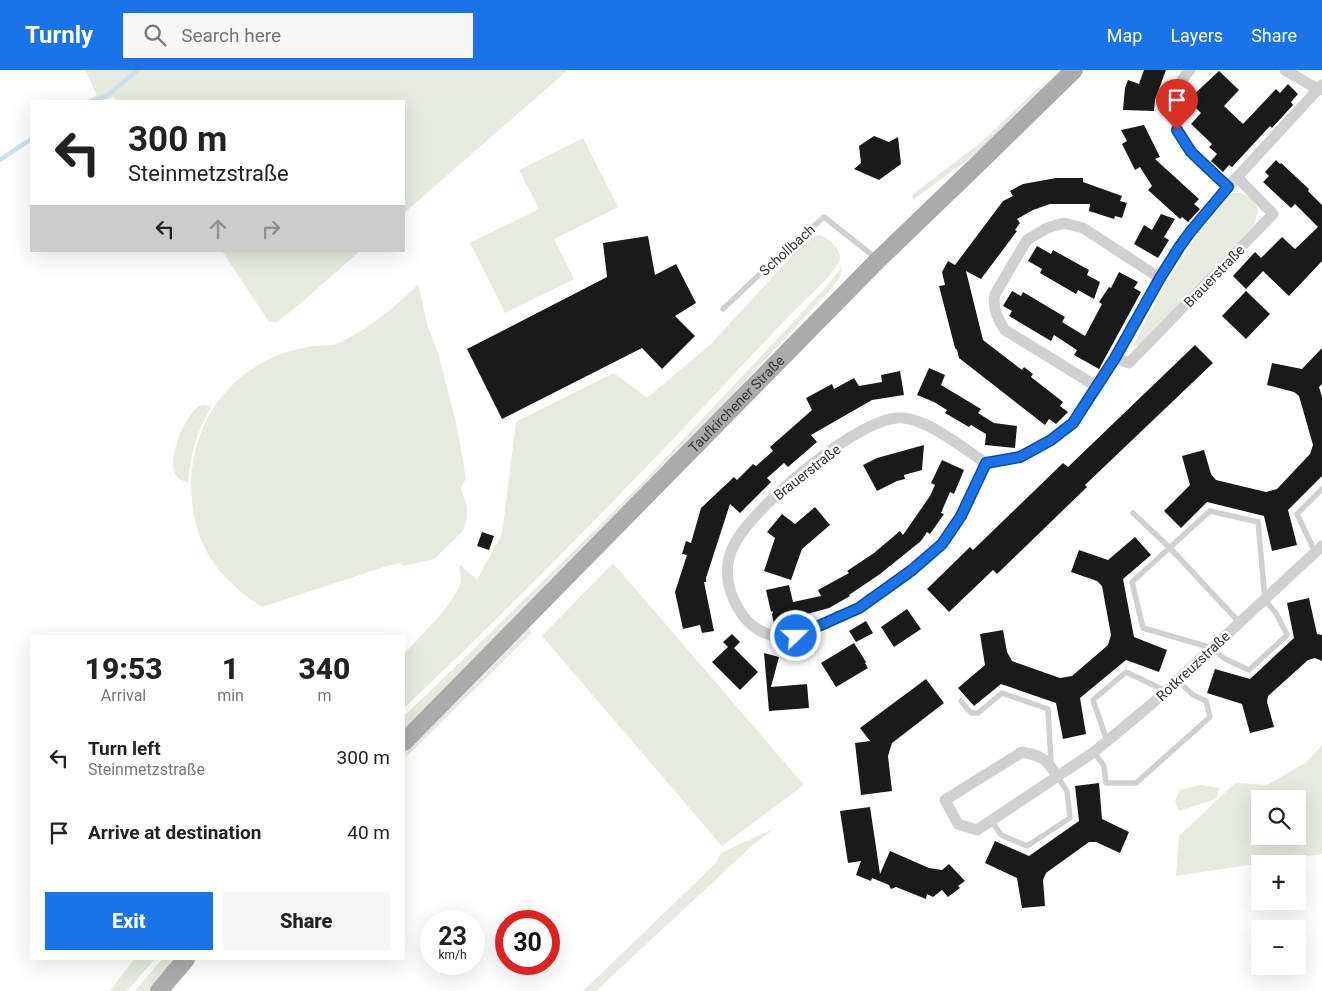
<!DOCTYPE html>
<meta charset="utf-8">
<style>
body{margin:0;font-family:Roboto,sans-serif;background:#f6f6f6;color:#222;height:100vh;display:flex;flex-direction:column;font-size:19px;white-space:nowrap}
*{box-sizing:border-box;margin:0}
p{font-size:16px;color:#767676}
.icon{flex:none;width:28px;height:28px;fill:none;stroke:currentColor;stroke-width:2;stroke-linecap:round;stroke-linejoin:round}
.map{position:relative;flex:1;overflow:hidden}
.sheet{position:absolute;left:30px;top:565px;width:375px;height:325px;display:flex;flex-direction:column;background:#fff;border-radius:0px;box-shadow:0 5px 20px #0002}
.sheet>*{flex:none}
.hud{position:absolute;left:30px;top:30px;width:375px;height:152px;border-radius:0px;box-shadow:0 5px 20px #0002;background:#fff;color:#222;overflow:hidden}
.controls{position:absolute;left:1251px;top:720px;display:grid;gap:10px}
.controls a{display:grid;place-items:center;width:55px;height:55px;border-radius:0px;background:#fff;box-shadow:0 5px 20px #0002;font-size:25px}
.speed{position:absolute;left:420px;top:840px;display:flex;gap:10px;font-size:25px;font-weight:700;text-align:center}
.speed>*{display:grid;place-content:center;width:65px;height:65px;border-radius:50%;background:#fff;box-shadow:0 5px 20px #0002;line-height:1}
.speed small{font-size:12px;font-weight:400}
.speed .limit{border:8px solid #d22;background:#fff;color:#111}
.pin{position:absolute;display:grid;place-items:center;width:42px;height:42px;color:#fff;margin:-51px -21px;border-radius:50% 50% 50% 0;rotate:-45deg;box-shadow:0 0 5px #0007}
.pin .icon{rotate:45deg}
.me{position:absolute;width:55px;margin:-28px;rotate:68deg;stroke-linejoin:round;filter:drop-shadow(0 0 4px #0008)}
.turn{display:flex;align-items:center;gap:18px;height:105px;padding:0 15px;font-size:22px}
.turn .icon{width:65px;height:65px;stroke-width:2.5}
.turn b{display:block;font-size:35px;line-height:42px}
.lanes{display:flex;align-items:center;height:48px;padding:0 15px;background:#0003;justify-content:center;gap:25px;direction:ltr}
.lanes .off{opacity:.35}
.eta{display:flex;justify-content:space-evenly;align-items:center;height:85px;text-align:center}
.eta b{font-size:30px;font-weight:800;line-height:35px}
.action{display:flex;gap:10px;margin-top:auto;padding:10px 15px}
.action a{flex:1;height:58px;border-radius:0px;background:#1a73e8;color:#fff;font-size:20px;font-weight:800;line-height:58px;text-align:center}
.action a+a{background:#f6f6f6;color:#222}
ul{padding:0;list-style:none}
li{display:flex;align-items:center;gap:15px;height:75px;padding:0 15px}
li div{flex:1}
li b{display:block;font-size:19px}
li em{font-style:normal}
header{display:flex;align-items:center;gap:30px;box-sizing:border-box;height:70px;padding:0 25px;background:#1a73e8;color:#fff}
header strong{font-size:24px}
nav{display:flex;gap:28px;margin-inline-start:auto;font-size:18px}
.search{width:350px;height:45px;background:#f6f6f6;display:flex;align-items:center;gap:12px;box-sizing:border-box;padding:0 18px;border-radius:0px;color:#767676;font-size:19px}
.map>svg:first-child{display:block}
.green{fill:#e5ebdf;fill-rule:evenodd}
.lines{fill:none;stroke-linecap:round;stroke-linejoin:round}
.stream{stroke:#cfe0ed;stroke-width:4.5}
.building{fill:#1a1a1a}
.lane{stroke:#d0d0d0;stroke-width:5.5}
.street{stroke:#d0d0d0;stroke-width:11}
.primary{stroke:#ababab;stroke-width:18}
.route-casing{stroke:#114b97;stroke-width:12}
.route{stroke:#1a73e8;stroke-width:9}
.labels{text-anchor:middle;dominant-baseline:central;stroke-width:5;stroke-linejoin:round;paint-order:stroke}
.street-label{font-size:14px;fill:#333;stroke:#fff}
</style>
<header>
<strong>Turnly</strong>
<div class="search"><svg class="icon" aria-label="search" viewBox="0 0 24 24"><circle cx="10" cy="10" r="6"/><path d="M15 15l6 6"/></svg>Search here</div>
<nav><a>Map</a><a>Layers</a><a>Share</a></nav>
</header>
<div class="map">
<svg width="1322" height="921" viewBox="0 0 1322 921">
<rect width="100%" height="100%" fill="#fff"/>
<path class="green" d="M 85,0 L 568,0 L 404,143 L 404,31 L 117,31 L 114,27 L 99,31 L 86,31 L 97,25 Z
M 1039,17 L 1042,19 L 981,80 L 913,130 L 912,125 L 980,73 Z
M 583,68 L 618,137 L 554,169 L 574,209 L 505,243 L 470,173 L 539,139 L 519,100 Z
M 1231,123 C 1244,122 1252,126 1258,139 L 1255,154 L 1138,276 L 1133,276 L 1166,213 L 1193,172 Z
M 819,165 C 829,168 844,181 839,192 C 832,206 807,228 795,240 C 780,255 766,271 751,286 C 639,407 523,525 404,638 L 404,584 C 416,571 457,530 460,514 C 462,508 459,500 459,494 L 477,510 L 502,464 L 516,352 L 614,303 L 647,328 L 710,275 L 800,177 L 809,168 Z
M 222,181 L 360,181 L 301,233 L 277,252 L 269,252 Z
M 842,197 L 840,207 L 828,222 L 760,295 L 707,354 L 404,660 L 404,646 L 472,581 L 642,413 L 826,217 Z
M 418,214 L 428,257 L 438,283 L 456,352 L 466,408 L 461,418 L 467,437 L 467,448 L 463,461 L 434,489 L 404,496 L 400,493 L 387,496 L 262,537 C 220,509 197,481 192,430 C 185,363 225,300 290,281 C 297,279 305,277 313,276 C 321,275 331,277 339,273 C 368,259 395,238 418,214 Z
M 205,335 L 211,337 C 197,361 190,385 188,413 C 183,411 178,409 175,404 C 167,387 185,346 199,336 Z
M 613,493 L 804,715 L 722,776 L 542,566 Z
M 528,558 L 532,563 L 404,689 L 404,682 Z
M 1322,675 L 1322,784 L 1176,806 L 1179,766 L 1235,713 L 1267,715 L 1305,693 ZM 1260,729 L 1298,729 L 1298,766 L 1260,766 Z
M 1200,715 L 1220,718 L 1216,729 L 1179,741 L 1175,731 L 1180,720 Z
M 775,758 L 754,774 L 596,921 L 583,921 L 716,793 L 721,783 Z
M 134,889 L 155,889 L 127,921 L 110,921 Z
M 162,889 L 176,889 L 149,921 L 135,921 Z"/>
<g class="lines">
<path class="stream" d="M 94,31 L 108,25 L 138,0
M 0,90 L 31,69"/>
</g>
<path class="building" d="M 1144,0 L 1166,0 L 1155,30 L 1154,41 L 1123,40 L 1125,18 L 1128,10 L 1139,14 Z
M 1219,1 L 1239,20 L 1224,36 L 1243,54 L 1276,19 L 1280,23 L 1288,14 L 1298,24 L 1291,32 L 1293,35 L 1272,58 L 1270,56 L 1232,97 L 1229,95 L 1223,102 L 1211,91 L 1217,84 L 1209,77 L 1212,74 L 1191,54 L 1201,43 L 1190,32 L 1191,31 L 1189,29 Z
M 1144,55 L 1160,87 L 1155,89 L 1199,129 L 1194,134 L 1200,139 L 1188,152 L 1182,147 L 1180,149 L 1148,120 L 1152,116 L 1140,97 L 1135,100 L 1122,74 L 1127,71 L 1121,60 Z
M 874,66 L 889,72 L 898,67 L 901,94 L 879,110 L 854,99 L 861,93 L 859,76 Z
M 1276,90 L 1280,94 L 1281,93 L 1309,119 L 1308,121 L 1322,135 L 1322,191 L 1289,226 L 1263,201 L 1246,219 L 1233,206 L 1255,182 L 1261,188 L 1282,167 L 1295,179 L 1318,157 L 1295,134 L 1291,138 L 1263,112 L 1269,106 L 1265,102 Z
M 1056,108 L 1083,108 L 1083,112 L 1122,126 L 1120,131 L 1127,133 L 1122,148 L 1115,146 L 1114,149 L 1089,141 L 1090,134 L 1050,134 L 1033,140 L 1017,149 L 1020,153 L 1015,160 L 1017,161 L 981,209 L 966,201 L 983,270 L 1022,300 L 1024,297 L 1033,304 L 1031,307 L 1063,332 L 1060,336 L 1068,342 L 1056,354 L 1049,349 L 1045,355 L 959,288 L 957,280 L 955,278 L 939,216 L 945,215 L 942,202 L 948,191 L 955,195 L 1003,131 L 1013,126 L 1010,121 L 1023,114 Z
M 1161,144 L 1175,149 L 1164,167 L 1169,170 L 1158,188 L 1134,174 L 1144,155 L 1152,160 Z
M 648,166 L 655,205 L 676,194 L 696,233 L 675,246 L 695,266 L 662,299 L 642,278 L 502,349 L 467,279 L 607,207 L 603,173 Z
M 1037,176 L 1051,184 L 1053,180 L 1089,200 L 1087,205 L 1100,212 L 1094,229 L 1078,220 L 1076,224 L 1040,203 L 1042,199 L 1028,191 Z
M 1119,202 L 1138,212 L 1134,218 L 1141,222 L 1099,299 L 1074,285 L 1077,280 L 1054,265 L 1051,271 L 1009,246 L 1012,241 L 1003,236 L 1012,221 L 1021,226 L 1023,222 L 1065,247 L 1062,252 L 1085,266 L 1102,234 L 1099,232 L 1109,217 L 1111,218 Z
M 1246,221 L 1270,244 L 1246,269 L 1222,246 Z
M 1195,275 L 1213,293 L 1085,415 L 1087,417 L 997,504 L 993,500 L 949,542 L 927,519 L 970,477 L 973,480 L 1063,393 L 1068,397 Z
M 1322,278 L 1322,314 L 1319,317 L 1322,327 L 1322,406 L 1288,440 L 1297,475 L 1272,481 L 1264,446 L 1207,432 L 1181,458 L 1164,441 L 1190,415 L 1182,386 L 1204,380 L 1211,404 L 1216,410 L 1266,422 L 1277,419 L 1310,384 L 1313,375 L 1299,326 L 1294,322 L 1267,315 L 1272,293 L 1302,299 Z
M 929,298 L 945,305 L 941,315 L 981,339 L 978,343 L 994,353 L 1017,356 L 1015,378 L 985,375 L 986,364 L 971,355 L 969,357 L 945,343 L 947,340 L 934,332 L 917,325 Z
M 900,301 L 904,325 L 872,330 L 811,365 L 817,372 L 788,397 L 784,393 L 767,408 L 771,412 L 740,443 L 730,434 L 706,508 L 706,512 L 704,512 L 714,561 L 702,563 L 700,555 L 683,559 L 675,522 L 687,485 L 682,484 L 686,471 L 691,473 L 701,438 L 734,407 L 737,410 L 753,394 L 756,396 L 773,381 L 770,377 L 812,340 L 806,328 L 832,314 L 834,319 L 854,308 L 859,316 L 882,312 L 881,305 Z
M 924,375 L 922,400 L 904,405 L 905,409 L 897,411 L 877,421 L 863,395 L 877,388 Z
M 942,390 L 964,400 L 954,424 L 950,422 L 941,443 L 944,444 L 930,464 L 927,462 L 921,471 L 880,504 L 849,525 L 850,526 L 829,538 L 796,547 L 798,553 L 775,558 L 772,545 L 773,541 L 771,542 L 766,520 L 789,515 L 793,532 L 821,526 L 818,520 L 849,503 L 847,501 L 874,483 L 900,461 L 903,465 L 930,426 L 935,415 L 931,413 Z
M 815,437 L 830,455 L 802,479 L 791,510 L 764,501 L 775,468 L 767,462 L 782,444 L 795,454 Z
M 482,462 L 494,466 L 489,480 L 477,476 Z
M 1135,467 L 1151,485 L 1123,509 L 1134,567 L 1167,580 L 1159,602 L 1126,590 L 1080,628 L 1086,664 L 1063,669 L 1056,633 L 1001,614 L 974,636 L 958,618 L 985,595 L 980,564 L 1003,560 L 1007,582 L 1012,591 L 1060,608 L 1072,606 L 1108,575 L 1111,565 L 1102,516 L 1097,511 L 1071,502 L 1079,480 L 1108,490 Z
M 1309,528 L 1317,564 L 1322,565 L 1322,591 L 1315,588 L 1308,590 L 1268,626 L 1267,632 L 1274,657 L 1250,663 L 1242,634 L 1207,623 L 1215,599 L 1250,609 L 1294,568 L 1287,533 Z
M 907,539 L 921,559 L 894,577 L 881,557 Z
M 866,551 L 873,563 L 856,572 L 849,561 Z
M 732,564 L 740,572 L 734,578 L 758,602 L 740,620 L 712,592 L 728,577 L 723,572 Z
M 854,573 L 866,592 L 865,593 L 868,598 L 836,617 L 821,593 Z
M 764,583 L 779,587 L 771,617 L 807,614 L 809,638 L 769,641 Z
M 926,609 L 944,633 L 892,673 L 888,686 L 892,721 L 861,725 L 855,673 L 870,671 L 860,658 Z
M 1099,713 L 1102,749 L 1129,762 L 1120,783 L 1096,772 L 1089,772 L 1046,803 L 1043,810 L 1045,836 L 1022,838 L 1017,808 L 985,793 L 995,771 L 1029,786 L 1079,751 L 1075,716 Z
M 870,737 L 880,804 L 890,781 L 929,798 L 942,800 L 949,794 L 965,811 L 958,816 L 960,818 L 948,827 L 942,820 L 933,827 L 927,824 L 926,829 L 896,817 L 891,819 L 889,815 L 872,808 L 871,811 L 856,805 L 861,791 L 848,793 L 840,741 Z"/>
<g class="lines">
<path class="lane" d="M 723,239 L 761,203 L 824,147 L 876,188
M 1210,441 L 1258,452 L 1265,530 L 1276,543 L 1287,565 L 1249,600 L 1225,589 L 1212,578 L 1143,558 L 1132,512 Z
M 1133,443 L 1170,478 L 1240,553
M 1315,482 L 1297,444 L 1322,419
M 961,631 L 971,643 L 978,643 L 1002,623 L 1048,639 L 1051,694
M 1107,671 L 1093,630 L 1126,602 L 1166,621
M 1094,682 L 1104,696 L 1106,713 L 1136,713 L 1210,647 L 1206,631 L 1193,625 L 1177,610
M 991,750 L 1001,765 L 1027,776 L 1070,748 L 1067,721 L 1057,706"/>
<path class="street" d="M 1190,0 C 1183,6 1180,15 1177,24 C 1164,64 1201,93 1228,117
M 1285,0 L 1319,20
M 1115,288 L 1129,293 L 1273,144 L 1237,107
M 1096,316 L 1005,260 C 998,250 992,236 995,224 L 1027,170 L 1047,158 L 1064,153 L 1083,158 L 1160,208
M 986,393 C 974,418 960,455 941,475 C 919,498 887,520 860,537 C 849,544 835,549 822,555 C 813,559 802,566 791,567 C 768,569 748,557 738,538 C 733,529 729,520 728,510 C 726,498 729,484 735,473 C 754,437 862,343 904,348 C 930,351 963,378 986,393 L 1020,387 L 1051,370 L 1073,353 L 1115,288 L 1160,208 L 1191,161 L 1228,117 L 1322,15
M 1057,706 C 1046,689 1043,686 1022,682 L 945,730 L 958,754 L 977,760 L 1094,682 L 1154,632 L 1322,476"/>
<g class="primary">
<path id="s1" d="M 404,672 L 878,190 L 982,90 L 1074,0"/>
<path d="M 159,921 L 186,889"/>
</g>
</g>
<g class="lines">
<g class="route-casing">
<path id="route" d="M 796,566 L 859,538 L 912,500 L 942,474 L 961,446 L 986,393 L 1020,387 L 1051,370 L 1073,353 L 1115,288 L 1160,208 L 1180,176 L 1191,161 L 1228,117 L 1191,82 L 1177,60"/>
</g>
<use href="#route" class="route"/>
</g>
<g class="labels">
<g class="street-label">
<text transform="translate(787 180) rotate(-42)">Schollbach</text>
<text transform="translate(1214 206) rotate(-46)">Brauerstraße</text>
<text stroke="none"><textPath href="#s1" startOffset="474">Taufkirchener Straße</textPath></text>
<text transform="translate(807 402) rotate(-38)">Brauerstraße</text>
<text transform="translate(1193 596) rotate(-43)">Rotkreuzstraße</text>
</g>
</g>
</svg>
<div class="controls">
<a><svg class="icon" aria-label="search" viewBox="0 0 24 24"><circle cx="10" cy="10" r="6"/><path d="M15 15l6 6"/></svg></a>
<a>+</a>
<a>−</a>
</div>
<div class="speed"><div>23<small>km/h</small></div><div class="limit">30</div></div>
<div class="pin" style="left:1177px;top:60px;background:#d93025"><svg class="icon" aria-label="arrive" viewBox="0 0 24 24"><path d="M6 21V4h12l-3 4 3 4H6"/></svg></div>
<svg class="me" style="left:796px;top:566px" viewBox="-20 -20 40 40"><circle r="17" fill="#1a73e8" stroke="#fff" stroke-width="3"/><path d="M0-11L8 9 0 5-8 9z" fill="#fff"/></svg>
<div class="hud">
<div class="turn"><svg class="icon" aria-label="left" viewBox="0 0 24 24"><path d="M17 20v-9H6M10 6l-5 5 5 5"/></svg><div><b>300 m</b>Steinmetzstraße</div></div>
<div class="lanes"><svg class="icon" aria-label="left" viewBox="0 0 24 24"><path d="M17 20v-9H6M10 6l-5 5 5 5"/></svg><svg class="icon off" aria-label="ahead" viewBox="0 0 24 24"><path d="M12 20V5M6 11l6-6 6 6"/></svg><svg class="icon off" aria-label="right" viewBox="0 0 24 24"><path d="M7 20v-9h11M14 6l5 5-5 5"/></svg></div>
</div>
<section class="sheet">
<div class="eta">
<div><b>19:53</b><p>Arrival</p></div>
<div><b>1</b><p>min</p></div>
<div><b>340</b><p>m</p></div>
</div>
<ul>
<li><svg class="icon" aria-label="left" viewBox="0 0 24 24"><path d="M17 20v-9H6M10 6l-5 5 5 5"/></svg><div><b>Turn left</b><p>Steinmetzstraße</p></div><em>300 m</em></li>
<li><svg class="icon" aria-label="arrive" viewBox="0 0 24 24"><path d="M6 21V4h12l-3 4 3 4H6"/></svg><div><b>Arrive at destination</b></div><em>40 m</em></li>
</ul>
<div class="action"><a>Exit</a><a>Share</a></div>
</section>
</div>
